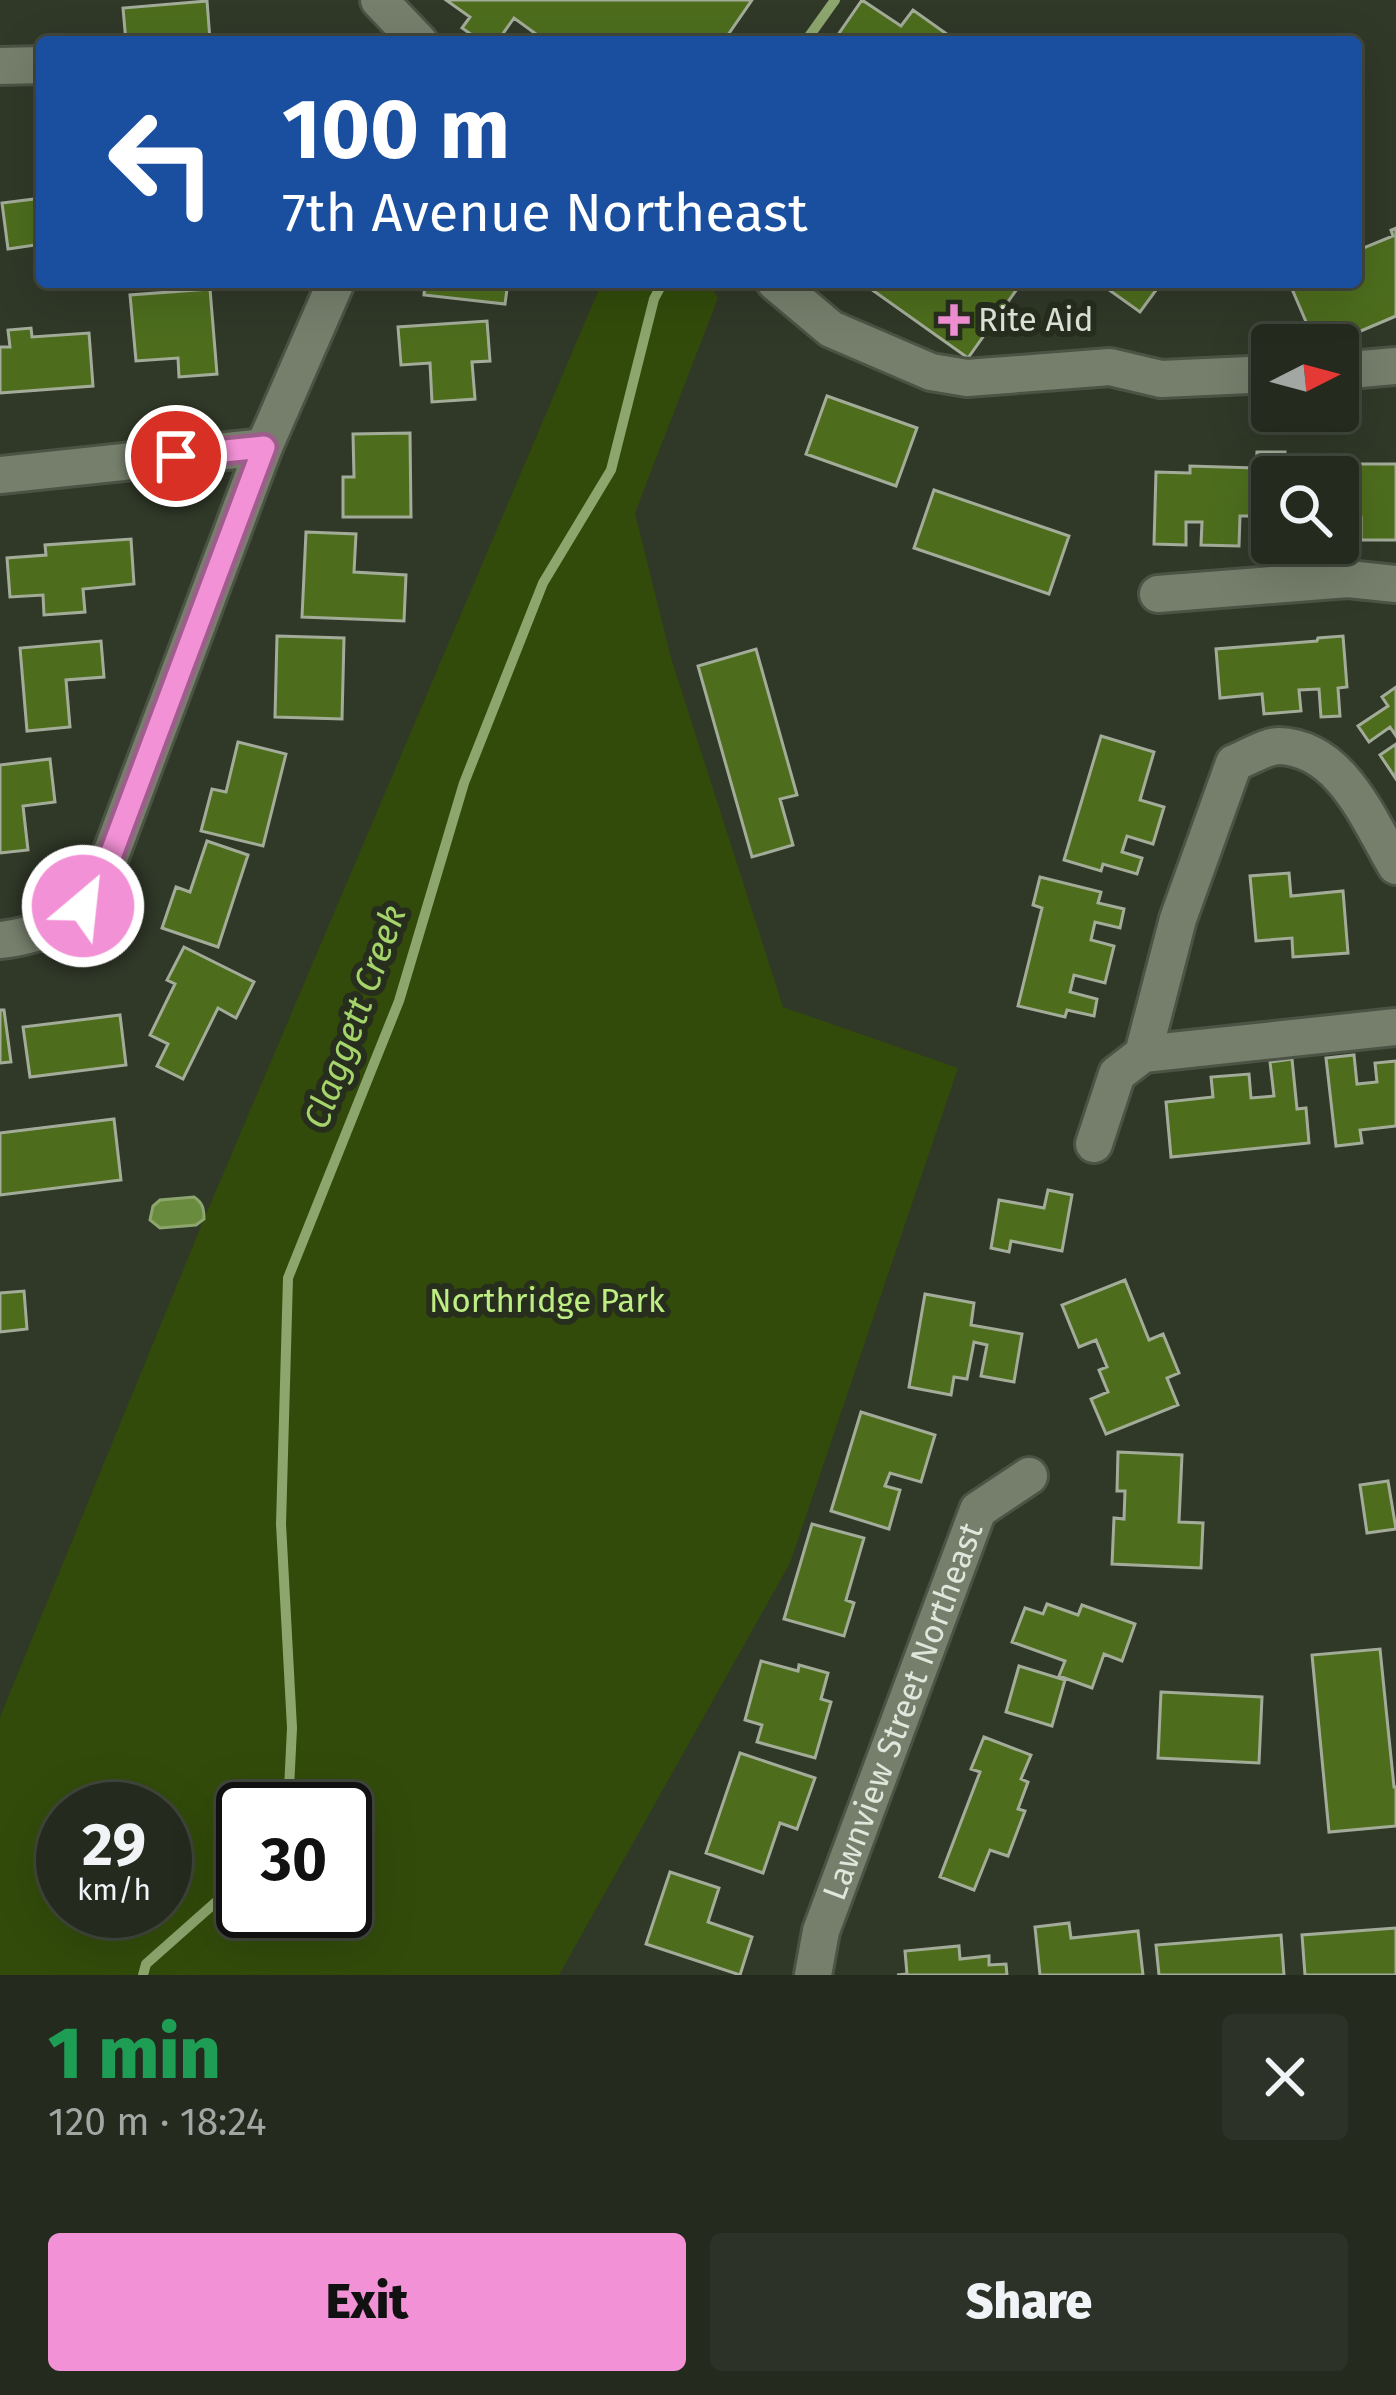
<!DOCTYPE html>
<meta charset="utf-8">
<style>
body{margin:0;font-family:"Fira Sans",sans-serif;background:#2c3227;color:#f1f3f6;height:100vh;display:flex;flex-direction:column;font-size:45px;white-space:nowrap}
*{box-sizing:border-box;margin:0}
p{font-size:39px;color:#a3a7a4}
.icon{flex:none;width:66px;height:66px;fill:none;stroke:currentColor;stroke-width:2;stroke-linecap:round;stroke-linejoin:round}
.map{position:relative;height:1975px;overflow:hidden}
.side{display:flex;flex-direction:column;background:#242a1e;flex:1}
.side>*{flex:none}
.hud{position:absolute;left:36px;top:36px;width:1326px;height:252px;border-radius:12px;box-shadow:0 12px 48px #0002,0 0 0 3px #41463c;background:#1a4fa0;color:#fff;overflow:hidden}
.needle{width:78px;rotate:84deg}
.fabs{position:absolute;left:1251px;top:324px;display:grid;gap:24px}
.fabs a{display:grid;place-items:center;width:108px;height:108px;border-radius:12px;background:#242a1e;box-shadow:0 12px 48px #0002,0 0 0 3px #41463c;font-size:60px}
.speed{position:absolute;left:36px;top:1782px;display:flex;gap:24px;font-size:60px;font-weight:700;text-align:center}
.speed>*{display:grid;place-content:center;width:156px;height:156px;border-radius:50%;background:#242a1e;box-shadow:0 12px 48px #0002,0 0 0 3px #41463c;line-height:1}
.speed small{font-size:30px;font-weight:400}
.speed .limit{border:6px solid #111;border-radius:18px;background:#fff;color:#111}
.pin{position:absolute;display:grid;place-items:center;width:102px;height:102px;color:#fff;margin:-51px;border:6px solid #fff;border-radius:50%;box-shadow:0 3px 12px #0007}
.me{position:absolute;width:132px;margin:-66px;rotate:28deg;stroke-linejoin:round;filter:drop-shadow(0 0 9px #0008)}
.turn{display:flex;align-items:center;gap:42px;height:252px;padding:0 48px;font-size:54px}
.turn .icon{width:156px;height:156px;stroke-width:2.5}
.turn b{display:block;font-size:84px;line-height:102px}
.round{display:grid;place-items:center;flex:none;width:126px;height:126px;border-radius:12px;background:#2c3227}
.summary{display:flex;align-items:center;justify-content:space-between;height:204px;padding:0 48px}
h1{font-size:72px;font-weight:800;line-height:90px;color:#1e9e55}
.cta{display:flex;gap:24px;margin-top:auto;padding:24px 48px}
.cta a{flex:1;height:138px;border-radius:12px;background:#f391d6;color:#111;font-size:48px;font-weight:800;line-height:138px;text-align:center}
.cta a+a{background:#2c3227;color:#f1f3f6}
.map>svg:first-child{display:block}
.green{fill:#324b0a;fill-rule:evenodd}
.water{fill:#698b3d;stroke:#8da66d;stroke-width:3}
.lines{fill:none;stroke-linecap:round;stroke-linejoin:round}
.stream{stroke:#8da66d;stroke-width:10}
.building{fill:#4d6d1d;stroke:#a3ac99;stroke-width:3}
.minor-casing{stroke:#4c5345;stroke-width:42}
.minor{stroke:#767f6c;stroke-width:36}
.route-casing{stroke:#9e5e8b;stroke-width:30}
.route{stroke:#f391d6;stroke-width:21}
.poi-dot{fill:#f391d6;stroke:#272e1e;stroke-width:4.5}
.labels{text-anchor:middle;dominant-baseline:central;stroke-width:12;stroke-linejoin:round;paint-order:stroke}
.poi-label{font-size:33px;fill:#e1e6dc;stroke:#272e1e;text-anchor:start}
.park-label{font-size:33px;fill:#beed84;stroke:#272e1e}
.street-label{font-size:33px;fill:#e1e6dc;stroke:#272e1e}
.water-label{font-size:36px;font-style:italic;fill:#a5d46b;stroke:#272e1e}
</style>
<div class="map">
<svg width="1396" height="1975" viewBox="0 0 1396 1975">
<rect width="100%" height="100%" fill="#303828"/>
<path class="green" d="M 602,282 L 708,282 L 718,298 L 635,513 L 671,658 L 783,1007 L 958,1068 L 790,1563 L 559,1975 L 0,1975 L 0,1717 L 204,1219 ZM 63,1809 L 165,1809 L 165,1911 L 63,1911 ZM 243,1809 L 345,1809 L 345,1911 L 243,1911 Z"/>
<path class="water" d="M 194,1197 C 203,1203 204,1209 204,1219 L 196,1225 L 160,1228 L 150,1220 L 153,1206 L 160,1200 Z"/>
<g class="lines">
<path class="stream" d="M 805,42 L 835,0
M 288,1809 L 292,1728 L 281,1524 L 288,1278 L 399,1001 L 464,783 L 543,583 L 611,470 L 654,299 L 663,282
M 143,1975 L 146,1964 L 243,1878"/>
</g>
<path class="building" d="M 446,0 L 752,0 L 723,42 L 547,42 L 514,18 L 497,42 L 482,42 L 462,28 L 470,17 Z
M 862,0 L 901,26 L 913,10 L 958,42 L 833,42 Z
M 207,1 L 210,40 L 126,42 L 123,8 Z
M 42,198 L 42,244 L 8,249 L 2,203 Z
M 1396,228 L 1396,316 L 1328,345 L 1316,345 L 1289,282 L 1356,282 L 1356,251 L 1393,236 L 1391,230 Z
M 425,282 L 508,282 L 505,304 L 424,295 Z
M 861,282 L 1022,282 L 968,358 Z
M 1098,282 L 1162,282 L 1140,312 Z
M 210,289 L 217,374 L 179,377 L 178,358 L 136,361 L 130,295 Z
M 487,321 L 490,361 L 472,362 L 475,399 L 432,402 L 430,363 L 401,365 L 398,327 Z
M 31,328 L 32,337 L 89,333 L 93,386 L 0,393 L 0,347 L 10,347 L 8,330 Z
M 827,396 L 917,428 L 896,486 L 806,454 Z
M 410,433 L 411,517 L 343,517 L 343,477 L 354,477 L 353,434 Z
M 1257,452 L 1285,452 L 1285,477 L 1272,477 L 1272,532 L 1260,532 L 1261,516 L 1240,516 L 1239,546 L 1201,545 L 1202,522 L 1186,522 L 1186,545 L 1154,544 L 1156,472 L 1190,473 L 1190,466 L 1256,468 Z
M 1316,464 L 1396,464 L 1396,540 L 1361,540 L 1361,517 L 1346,517 L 1346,536 L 1338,536 L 1338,477 L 1317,477 Z
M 934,490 L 1069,536 L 1049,594 L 914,548 Z
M 306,532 L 356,534 L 354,572 L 406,575 L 404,621 L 302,617 Z
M 131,539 L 134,584 L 83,589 L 85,612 L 44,615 L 43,595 L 10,597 L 7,558 L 46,555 L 45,545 Z
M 277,636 L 344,638 L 342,719 L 275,717 Z
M 1343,636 L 1347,687 L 1338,688 L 1340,716 L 1321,717 L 1319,689 L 1299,690 L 1301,711 L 1264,714 L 1262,694 L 1220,698 L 1216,649 L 1317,641 L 1318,638 Z
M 101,641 L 104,677 L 66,680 L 70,727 L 27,731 L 20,648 Z
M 756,649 L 797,795 L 780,799 L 793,845 L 752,857 L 698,666 Z
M 1396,687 L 1396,736 L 1390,727 L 1369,742 L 1358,726 L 1388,706 L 1382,697 Z
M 1101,736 L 1154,752 L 1140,800 L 1164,807 L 1153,844 L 1127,836 L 1122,852 L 1142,858 L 1137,874 L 1103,864 L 1101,871 L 1064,860 Z
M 238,742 L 286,754 L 263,846 L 201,831 L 212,789 L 226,792 Z
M 1396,744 L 1396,779 L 1380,755 Z
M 50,759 L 55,802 L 23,806 L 28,850 L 0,853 L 0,765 Z
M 207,841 L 248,855 L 218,947 L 162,928 L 176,887 L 190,892 Z
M 1289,873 L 1291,896 L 1343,891 L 1348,953 L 1293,957 L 1292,938 L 1256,941 L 1250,876 Z
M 1040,877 L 1101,892 L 1098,903 L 1124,909 L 1120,928 L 1095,922 L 1091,940 L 1114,946 L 1105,983 L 1074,975 L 1070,992 L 1097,999 L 1094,1016 L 1067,1010 L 1065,1017 L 1018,1006 L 1042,908 L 1033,905 Z
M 184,947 L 254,982 L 236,1018 L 218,1008 L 183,1079 L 157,1066 L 168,1044 L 150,1035 L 175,984 L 167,980 Z
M 0,1010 L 4,1010 L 11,1062 L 0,1063 Z
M 120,1015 L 126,1065 L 30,1077 L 23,1027 Z
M 1354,1055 L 1357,1084 L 1377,1082 L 1375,1063 L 1396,1061 L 1396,1126 L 1360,1130 L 1362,1143 L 1336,1146 L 1326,1058 Z
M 1292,1059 L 1297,1109 L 1306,1108 L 1309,1143 L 1171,1157 L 1166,1102 L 1213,1097 L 1211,1077 L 1249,1074 L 1251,1098 L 1274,1096 L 1270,1062 Z
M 114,1119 L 121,1180 L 0,1195 L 0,1133 Z
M 1048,1190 L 1072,1195 L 1062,1251 L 1011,1241 L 1009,1252 L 991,1248 L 999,1200 L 1044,1208 Z
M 1125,1280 L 1149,1340 L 1163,1334 L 1179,1373 L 1167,1378 L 1178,1405 L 1106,1434 L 1091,1399 L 1108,1392 L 1099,1370 L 1107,1367 L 1096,1340 L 1079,1347 L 1062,1305 Z
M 24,1291 L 27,1329 L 0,1332 L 0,1293 Z
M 925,1294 L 974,1303 L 971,1325 L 1022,1334 L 1014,1382 L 981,1376 L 987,1345 L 974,1342 L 967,1379 L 954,1377 L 951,1395 L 909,1387 Z
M 861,1412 L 935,1435 L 921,1482 L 890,1473 L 885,1486 L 900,1490 L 889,1529 L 831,1511 Z
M 1118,1452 L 1182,1455 L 1179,1522 L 1203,1523 L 1201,1568 L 1112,1564 L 1114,1518 L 1124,1519 L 1125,1491 L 1117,1491 Z
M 1388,1481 L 1396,1529 L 1367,1533 L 1360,1485 Z
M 812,1524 L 864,1538 L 846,1600 L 854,1603 L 844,1636 L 784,1619 Z
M 1047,1604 L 1078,1615 L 1082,1605 L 1135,1624 L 1122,1661 L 1104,1654 L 1092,1688 L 1059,1676 L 1065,1661 L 1012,1642 L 1025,1608 L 1043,1614 Z
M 1380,1649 L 1394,1787 L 1396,1787 L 1396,1826 L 1329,1832 L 1312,1655 Z
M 761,1661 L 798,1671 L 799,1665 L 828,1673 L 821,1699 L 831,1702 L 815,1758 L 757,1742 L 762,1725 L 745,1720 Z
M 1019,1666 L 1065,1680 L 1052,1726 L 1006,1712 Z
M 1161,1692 L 1262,1697 L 1259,1763 L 1158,1758 Z
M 984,1737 L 1031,1755 L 1021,1779 L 1028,1782 L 1018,1809 L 1025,1811 L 1008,1856 L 990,1850 L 974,1890 L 940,1877 L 980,1772 L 971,1769 Z
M 740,1753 L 815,1778 L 797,1829 L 780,1823 L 763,1873 L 706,1853 Z
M 670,1872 L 719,1888 L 708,1922 L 752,1937 L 740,1975 L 646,1944 Z
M 1069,1923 L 1071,1938 L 1138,1931 L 1143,1975 L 1040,1975 L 1035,1927 Z
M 1396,1928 L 1396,1975 L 1305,1975 L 1302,1935 Z
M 1281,1935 L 1284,1975 L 1159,1975 L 1156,1945 Z
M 959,1946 L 960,1959 L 989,1956 L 989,1965 L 1006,1964 L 1007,1975 L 897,1975 L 907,1974 L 905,1951 Z"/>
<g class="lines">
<g class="minor-casing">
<g id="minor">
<path d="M 379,0 L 419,42"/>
<path d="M 0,66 L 42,65"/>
<path d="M 775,282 L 831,329 L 931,372 L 967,378 L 1110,367 L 1161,379 L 1272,374"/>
<path d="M 1338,371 L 1396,366"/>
<path d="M 0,475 L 264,447"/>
<path d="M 1158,594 L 1348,579 L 1396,584"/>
<path d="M 1396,866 C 1369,821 1342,748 1279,746 C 1266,746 1247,758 1234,763 L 1178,919 L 1143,1054 L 1396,1027"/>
<path d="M 0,940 C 46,935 72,920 100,883 L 264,447 L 336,282"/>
<path d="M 1094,1144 L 1117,1074 L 1143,1054"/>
<path id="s1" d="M 813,1975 L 821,1931 L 978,1510 L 1029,1476"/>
</g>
</g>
<use href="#minor" class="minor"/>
</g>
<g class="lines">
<g class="route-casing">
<path id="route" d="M 83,906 L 100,884 L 264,447 L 176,456"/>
</g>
<use href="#route" class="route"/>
</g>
<path class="poi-dot" d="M948 302h12v12h12v12h-12v12h-12v-12h-12v-12h12z"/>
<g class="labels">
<g class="poi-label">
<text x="978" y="320">Rite Aid</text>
</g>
<g class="park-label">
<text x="547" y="1301">Northridge Park</text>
</g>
<g class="street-label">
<text stroke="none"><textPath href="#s1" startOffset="279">Lawnview Street Northeast</textPath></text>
</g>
<g class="water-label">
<text transform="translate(355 1017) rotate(-70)">Claggett Creek</text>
</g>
</g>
</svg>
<div class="fabs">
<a><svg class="needle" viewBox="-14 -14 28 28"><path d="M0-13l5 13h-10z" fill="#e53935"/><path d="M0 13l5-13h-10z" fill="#a3a7a4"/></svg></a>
<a><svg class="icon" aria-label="search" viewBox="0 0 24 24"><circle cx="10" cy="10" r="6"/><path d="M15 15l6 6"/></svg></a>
</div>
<div class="speed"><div>29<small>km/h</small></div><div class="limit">30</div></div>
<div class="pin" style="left:176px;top:456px;background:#d93025"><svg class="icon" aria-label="arrive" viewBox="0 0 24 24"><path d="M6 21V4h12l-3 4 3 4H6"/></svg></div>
<svg class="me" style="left:83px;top:906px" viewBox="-20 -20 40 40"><circle r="17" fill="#f391d6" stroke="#fff" stroke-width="3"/><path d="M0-11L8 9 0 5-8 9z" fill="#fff"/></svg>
<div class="hud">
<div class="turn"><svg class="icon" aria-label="left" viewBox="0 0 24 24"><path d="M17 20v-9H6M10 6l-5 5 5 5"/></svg><div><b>100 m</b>7th Avenue Northeast</div></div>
</div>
</div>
<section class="side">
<div class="summary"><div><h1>1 min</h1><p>120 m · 18:24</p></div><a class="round"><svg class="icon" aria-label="close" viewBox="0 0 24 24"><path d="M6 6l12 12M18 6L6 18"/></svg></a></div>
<div class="cta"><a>Exit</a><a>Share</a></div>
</section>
